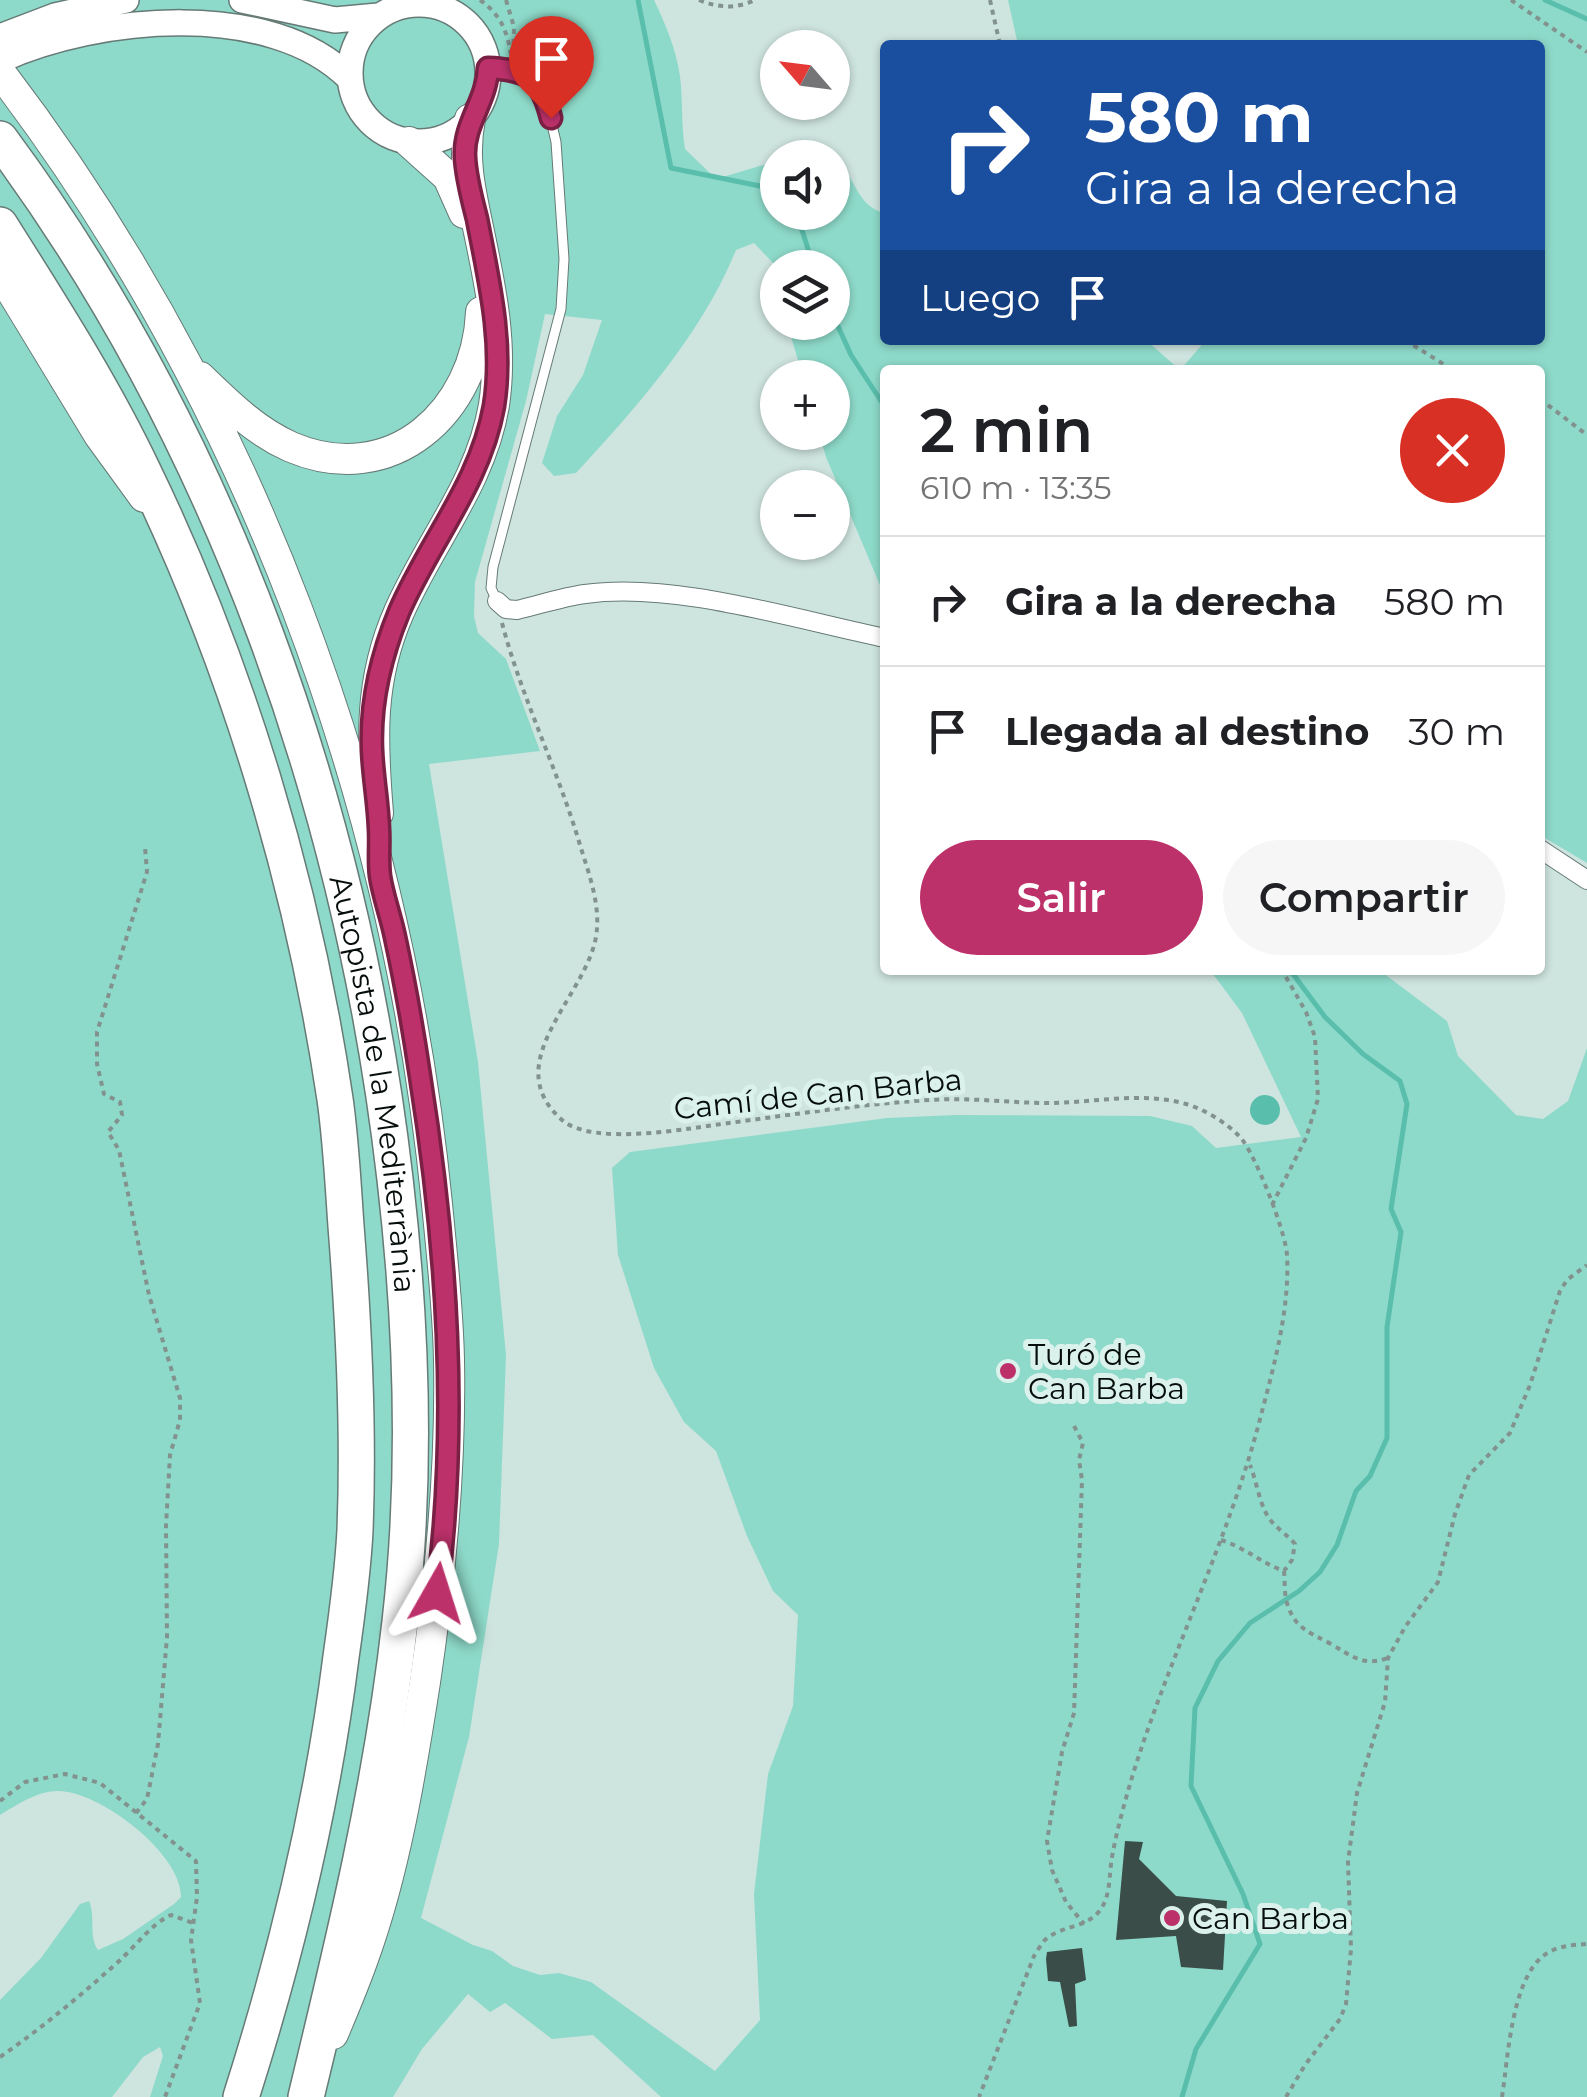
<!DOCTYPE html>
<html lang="es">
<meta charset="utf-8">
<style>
body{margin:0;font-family:Montserrat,sans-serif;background:#f6f6f6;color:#202124;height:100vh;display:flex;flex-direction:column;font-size:38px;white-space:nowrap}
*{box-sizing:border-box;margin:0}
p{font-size:32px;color:#757577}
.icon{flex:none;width:55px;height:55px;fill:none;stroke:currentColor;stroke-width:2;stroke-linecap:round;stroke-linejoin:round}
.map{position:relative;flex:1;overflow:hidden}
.details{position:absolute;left:880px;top:365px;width:665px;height:610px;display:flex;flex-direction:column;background:#fff;border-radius:10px;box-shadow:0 2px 8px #0004}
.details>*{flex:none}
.guide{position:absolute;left:880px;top:40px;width:665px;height:305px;border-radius:10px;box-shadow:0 2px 8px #0004;background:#1a4fa0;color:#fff;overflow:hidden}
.needle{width:65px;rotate:298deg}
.tools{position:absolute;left:760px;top:30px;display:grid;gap:20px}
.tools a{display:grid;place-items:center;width:90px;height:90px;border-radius:50%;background:#fff;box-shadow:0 2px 8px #0004;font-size:50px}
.pin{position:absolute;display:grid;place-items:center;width:85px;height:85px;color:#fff;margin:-102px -42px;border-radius:50% 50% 50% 0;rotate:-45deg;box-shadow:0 0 10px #0007}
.pin .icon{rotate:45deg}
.me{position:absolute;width:110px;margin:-55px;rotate:6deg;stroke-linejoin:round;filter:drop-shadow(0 0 8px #0008)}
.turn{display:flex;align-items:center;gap:35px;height:210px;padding:0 40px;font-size:45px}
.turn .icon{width:130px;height:130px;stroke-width:2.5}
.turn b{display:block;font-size:70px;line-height:85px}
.then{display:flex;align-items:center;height:95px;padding:0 40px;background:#0003;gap:20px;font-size:38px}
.round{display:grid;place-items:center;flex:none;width:105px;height:105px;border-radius:52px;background:#f6f6f6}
.headline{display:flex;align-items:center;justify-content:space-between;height:170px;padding:0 40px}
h1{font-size:60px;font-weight:600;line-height:75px}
.cta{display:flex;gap:20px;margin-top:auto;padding:20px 40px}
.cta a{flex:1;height:115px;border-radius:60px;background:#bc316a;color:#fff;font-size:40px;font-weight:600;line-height:115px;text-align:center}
.cta a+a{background:#f6f6f6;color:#202124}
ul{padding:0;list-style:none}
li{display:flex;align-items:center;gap:30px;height:130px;padding:0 40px;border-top:2px solid #e0e0e0}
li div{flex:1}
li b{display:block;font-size:38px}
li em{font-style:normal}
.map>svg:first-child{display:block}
.green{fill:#8edaca}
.water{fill:#5abeac}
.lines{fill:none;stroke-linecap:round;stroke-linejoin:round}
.stream{stroke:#5abeac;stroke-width:5}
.building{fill:#3a4d49}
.service-casing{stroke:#667a76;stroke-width:11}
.minor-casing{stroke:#667a76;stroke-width:20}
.secondary-casing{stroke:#667a76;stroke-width:28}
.trunk-casing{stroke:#667a76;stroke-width:32}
.motorway-casing{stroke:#667a76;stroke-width:38}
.path{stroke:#82928e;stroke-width:4;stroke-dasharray:5 5;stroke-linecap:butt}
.service{stroke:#fff;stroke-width:9}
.minor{stroke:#fff;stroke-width:18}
.secondary{stroke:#fff;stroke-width:25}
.trunk{stroke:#fff;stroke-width:30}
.motorway{stroke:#fff;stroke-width:35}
.route-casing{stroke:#7a2045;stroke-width:25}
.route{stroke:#bc316a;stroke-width:18}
.poi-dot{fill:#bc316a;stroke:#dbf1ec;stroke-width:4}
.labels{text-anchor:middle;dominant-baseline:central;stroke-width:10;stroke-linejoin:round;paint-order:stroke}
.street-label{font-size:30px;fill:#060e0c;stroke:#dbf1ec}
.poi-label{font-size:30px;fill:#060e0c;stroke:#dbf1ec;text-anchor:start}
</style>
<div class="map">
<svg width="1587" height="2097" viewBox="0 0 1587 2097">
<rect width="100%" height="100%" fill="#cee4df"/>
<path class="green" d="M 0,0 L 654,0 C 666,25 676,49 680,76 C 683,100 681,125 685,149 L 716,179 L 777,161 L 778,212 L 832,212 L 832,158 L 787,157 L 825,148 C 832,156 841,164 847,173 C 858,190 863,208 885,213 L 885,340 L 1146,340 L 1180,370 L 1206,340 L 1540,340 L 1540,45 L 1018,45 L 1008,0 L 1587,0 L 1587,863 L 1540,835 L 1540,370 L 885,370 L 885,597 L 826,457 L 819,433 L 832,432 L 832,378 L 803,377 L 787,323 L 832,322 L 832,268 L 778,268 L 777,281 L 773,263 L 754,243 L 736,250 C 702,334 637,407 576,473 L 554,476 L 542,463 L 557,416 L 583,375 L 602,320 L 545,314 L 526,401 L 475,582 L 474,616 L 478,633 L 506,659 L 540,751 L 429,764 L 478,1062 L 506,1355 L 499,1544 L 469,1737 L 421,1918 L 473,1945 L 492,1951 L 513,1966 L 540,1975 L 559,1973 L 591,1982 L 715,2071 L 760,2020 L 754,1894 L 768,1774 L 793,1706 L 798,1615 L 773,1591 L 747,1536 L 716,1451 L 684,1422 L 654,1368 L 618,1255 L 612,1168 L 630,1152 L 887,1118 L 956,1115 L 1150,1116 L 1192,1126 L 1216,1148 L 1301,1137 L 1242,1013 L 1210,970 L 1379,970 L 1447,1021 L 1458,1056 L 1516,1115 L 1543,1119 L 1568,1101 L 1587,1048 L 1587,2097 L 661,2097 L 593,2035 L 552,2039 L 505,2003 L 490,2012 L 468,1994 L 422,2049 L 393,2097 L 150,2097 L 163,2056 L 160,2047 L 143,2057 L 112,2097 L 0,2097 L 0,2000 L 41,1958 L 80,1904 L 89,1901 C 96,1917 88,1935 98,1950 L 123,1939 L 174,1904 L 181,1897 C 182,1854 100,1791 58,1791 C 37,1791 17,1805 0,1815 Z"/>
<path class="water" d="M1250 1110a15 15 0 1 1 30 0a15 15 0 1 1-30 0Z"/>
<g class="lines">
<path class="stream" d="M 638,0 L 671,168 L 760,186 L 778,199
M 1545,0 L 1587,19
M 789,212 L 802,230 L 814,268
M 832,313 L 851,355 L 885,407
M 1182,2097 L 1196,2049 L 1260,1944 L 1243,1894 L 1191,1786 L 1195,1708 L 1218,1661 L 1250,1623 L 1299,1591 L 1320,1572 L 1337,1545 L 1356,1491 L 1370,1476 L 1387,1438 L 1387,1327 L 1401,1232 L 1391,1209 L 1407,1104 L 1400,1081 L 1363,1054 L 1325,1017 L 1290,970"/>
</g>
<path class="building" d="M 1125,1841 L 1143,1842 L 1139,1859 L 1176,1896 L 1227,1901 L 1223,1970 L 1181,1967 L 1176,1936 L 1116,1940 Z
M 1082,1948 L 1086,1980 L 1075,1984 L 1077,2026 L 1069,2027 L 1060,1982 L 1048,1981 L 1046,1959 L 1047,1952 Z"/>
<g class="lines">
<g class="service-casing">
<path id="service" d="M 488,68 L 513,69 L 526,74 L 545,95 L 556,142 L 564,259 L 561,309 L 493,567 L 491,588 L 497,601"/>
</g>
<g class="minor-casing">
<path id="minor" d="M 497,601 L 506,609 L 517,610 C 539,605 562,597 585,594 C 674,581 797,620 885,638
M 1540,849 L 1587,880"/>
</g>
<g class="secondary-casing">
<path id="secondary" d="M 242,0 L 335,20 L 378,16
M350 73a69 69 0 1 1 138 0a69 69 0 1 1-138 0Z
M 0,37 L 55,16 L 126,0
M 0,60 C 99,15 271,0 349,78"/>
</g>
<g class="trunk-casing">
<path id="trunk" d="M 0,72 C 248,397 397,798 437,1204 C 442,1256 448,1308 449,1360 C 451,1468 441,1575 425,1682 C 411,1772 395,1870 364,1956 C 355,1982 344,2008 333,2034
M 409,142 L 448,177 L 464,213
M 0,272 L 99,435 L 144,497
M 200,377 C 228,404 255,431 291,447 C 392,490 477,411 481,312
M 378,813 C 372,740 369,680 399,612 C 430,541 481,483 494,405 C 503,346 491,289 479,232 C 471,193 462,159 470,119"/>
</g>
<g class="motorway-casing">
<g id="motorway">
<path id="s1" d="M 0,139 C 223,440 352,808 395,1179 C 412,1325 417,1475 400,1622 C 382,1783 344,1940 306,2097"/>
<path d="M 0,225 C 51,306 102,385 143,471 C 238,667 303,884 335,1099 C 341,1141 343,1184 346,1226 C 354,1327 359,1429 355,1530 C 353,1572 347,1615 341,1657 C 322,1807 287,1953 241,2097"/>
</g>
</g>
<path class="path" d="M 480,0 C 500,14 507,30 511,55
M 506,0 L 514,27 L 513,55
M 699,0 C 719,8 736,9 755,0
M 990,0 L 1000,45
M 1511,0 L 1587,52
M 1405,340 L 1453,370
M 1540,399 L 1587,435
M 502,623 C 522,699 558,770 580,845 C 588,871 599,900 597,928 C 594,992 494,1060 562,1120 C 593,1147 690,1128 729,1123 C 796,1114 863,1104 930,1100 C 969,1097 1009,1103 1048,1103 C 1093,1103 1141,1091 1186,1104 C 1204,1109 1227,1123 1240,1137 C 1255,1153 1286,1233 1287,1255 C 1290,1311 1273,1369 1259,1423 C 1227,1543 1170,1655 1133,1774 C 1125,1801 1117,1829 1112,1857 C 1109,1873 1111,1894 1101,1909 C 1088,1928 1063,1925 1046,1939 C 1043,1941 1036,1953 1034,1956 L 979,2097
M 1272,1205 L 1306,1138 L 1318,1099 L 1315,1037 L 1306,1012 L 1282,970
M 1074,1426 L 1083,1443 L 1079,1460 L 1082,1480 L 1074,1713 L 1062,1752 L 1047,1841 L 1052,1870 L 1066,1902 L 1084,1924
M 1221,1540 C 1246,1548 1261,1563 1284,1571 L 1292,1560 L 1295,1544 C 1286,1533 1272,1526 1266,1513 C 1259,1500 1256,1480 1250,1465
M 1284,1571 C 1285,1581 1284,1593 1287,1603 C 1295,1629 1309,1632 1331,1644 C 1352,1656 1363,1667 1388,1658
M 0,1801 L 25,1782 L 65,1774 L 100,1783 L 196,1861 L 197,1897 L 191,1940 L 200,2003 L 165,2097
M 136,1813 L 147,1799 L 158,1744 L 167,1637 L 166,1526 L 170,1455 L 180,1420 L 180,1398 L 149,1295 L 119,1150 L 108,1132 L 122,1115 L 120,1102 L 104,1094 L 97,1064 L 97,1032 L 147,872 L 145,847
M 0,2057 C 42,2028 80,1996 118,1962 C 135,1947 151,1924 171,1915 L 193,1923
M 1286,2097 L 1305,2065 L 1340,2019 L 1346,2004 L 1351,1949 L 1348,1862 L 1357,1793 L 1385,1702 L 1388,1658 L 1405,1627 L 1438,1582 L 1455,1514 L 1469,1475 L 1510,1433 L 1530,1385 L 1560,1291 L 1567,1280 L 1587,1265
M 1502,2097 C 1508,2059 1511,1982 1543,1956 C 1556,1946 1571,1945 1587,1944"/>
<use href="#service" class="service"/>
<use href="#minor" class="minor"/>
<use href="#secondary" class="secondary"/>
<use href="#trunk" class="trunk"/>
<use href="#motorway" class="motorway"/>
</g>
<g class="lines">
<g class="route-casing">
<path id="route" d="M 437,1593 C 459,1421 447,1247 420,1076 C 413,1029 405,983 395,937 C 391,917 383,896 380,876 C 378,860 380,844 379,829 C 378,802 373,776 372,750 C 370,703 381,656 399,612 C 429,542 480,484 494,406 C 504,343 489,281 477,219 C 472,199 466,178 465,157 C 463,124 487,101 488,68 C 529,70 541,78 551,118"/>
</g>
<use href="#route" class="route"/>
</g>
<g class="poi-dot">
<circle cx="1008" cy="1371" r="10"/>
<circle cx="1172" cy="1918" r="10"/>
</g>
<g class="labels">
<g class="street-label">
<text stroke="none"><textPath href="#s1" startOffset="1028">Autopista de la Mediterrània</textPath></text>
<text transform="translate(818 1094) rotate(-6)">Camí de Can Barba</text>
</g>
<g class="poi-label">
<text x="1028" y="1354">Turó de<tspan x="1028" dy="34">Can Barba</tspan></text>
<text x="1192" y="1918">Can Barba</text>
</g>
</g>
</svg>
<div class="tools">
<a><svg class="needle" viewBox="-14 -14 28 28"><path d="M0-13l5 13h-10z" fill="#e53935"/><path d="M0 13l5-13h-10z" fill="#757577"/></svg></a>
<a><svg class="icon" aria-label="sound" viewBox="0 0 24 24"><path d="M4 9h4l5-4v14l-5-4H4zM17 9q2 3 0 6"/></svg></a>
<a><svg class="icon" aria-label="layers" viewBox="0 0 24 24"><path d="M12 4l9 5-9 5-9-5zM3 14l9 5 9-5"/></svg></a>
<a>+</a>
<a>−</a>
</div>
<div class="pin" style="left:551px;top:118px;background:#d93025"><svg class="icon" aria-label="arrive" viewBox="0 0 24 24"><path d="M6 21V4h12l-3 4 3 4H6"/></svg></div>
<svg class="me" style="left:437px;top:1593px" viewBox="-20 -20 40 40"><path d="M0-17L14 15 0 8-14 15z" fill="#bc316a" stroke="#fff" stroke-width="4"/></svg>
<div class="guide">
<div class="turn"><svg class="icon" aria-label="right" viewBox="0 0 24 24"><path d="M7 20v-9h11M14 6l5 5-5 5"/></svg><div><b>580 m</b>Gira a la derecha</div></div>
<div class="then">Luego<svg class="icon" aria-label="arrive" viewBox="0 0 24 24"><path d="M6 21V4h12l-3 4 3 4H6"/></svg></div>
</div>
<section class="details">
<div class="headline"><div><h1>2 min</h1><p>610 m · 13:35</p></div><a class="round" style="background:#d93025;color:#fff"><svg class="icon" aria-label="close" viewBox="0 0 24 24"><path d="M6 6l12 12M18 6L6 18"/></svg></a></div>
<ul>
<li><svg class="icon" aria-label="right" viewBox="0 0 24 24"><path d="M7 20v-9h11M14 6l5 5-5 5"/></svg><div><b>Gira a la derecha</b></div><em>580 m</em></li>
<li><svg class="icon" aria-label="arrive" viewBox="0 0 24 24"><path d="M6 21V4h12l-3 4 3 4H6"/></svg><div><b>Llegada al destino</b></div><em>30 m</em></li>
</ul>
<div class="cta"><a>Salir</a><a>Compartir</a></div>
</section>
</div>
